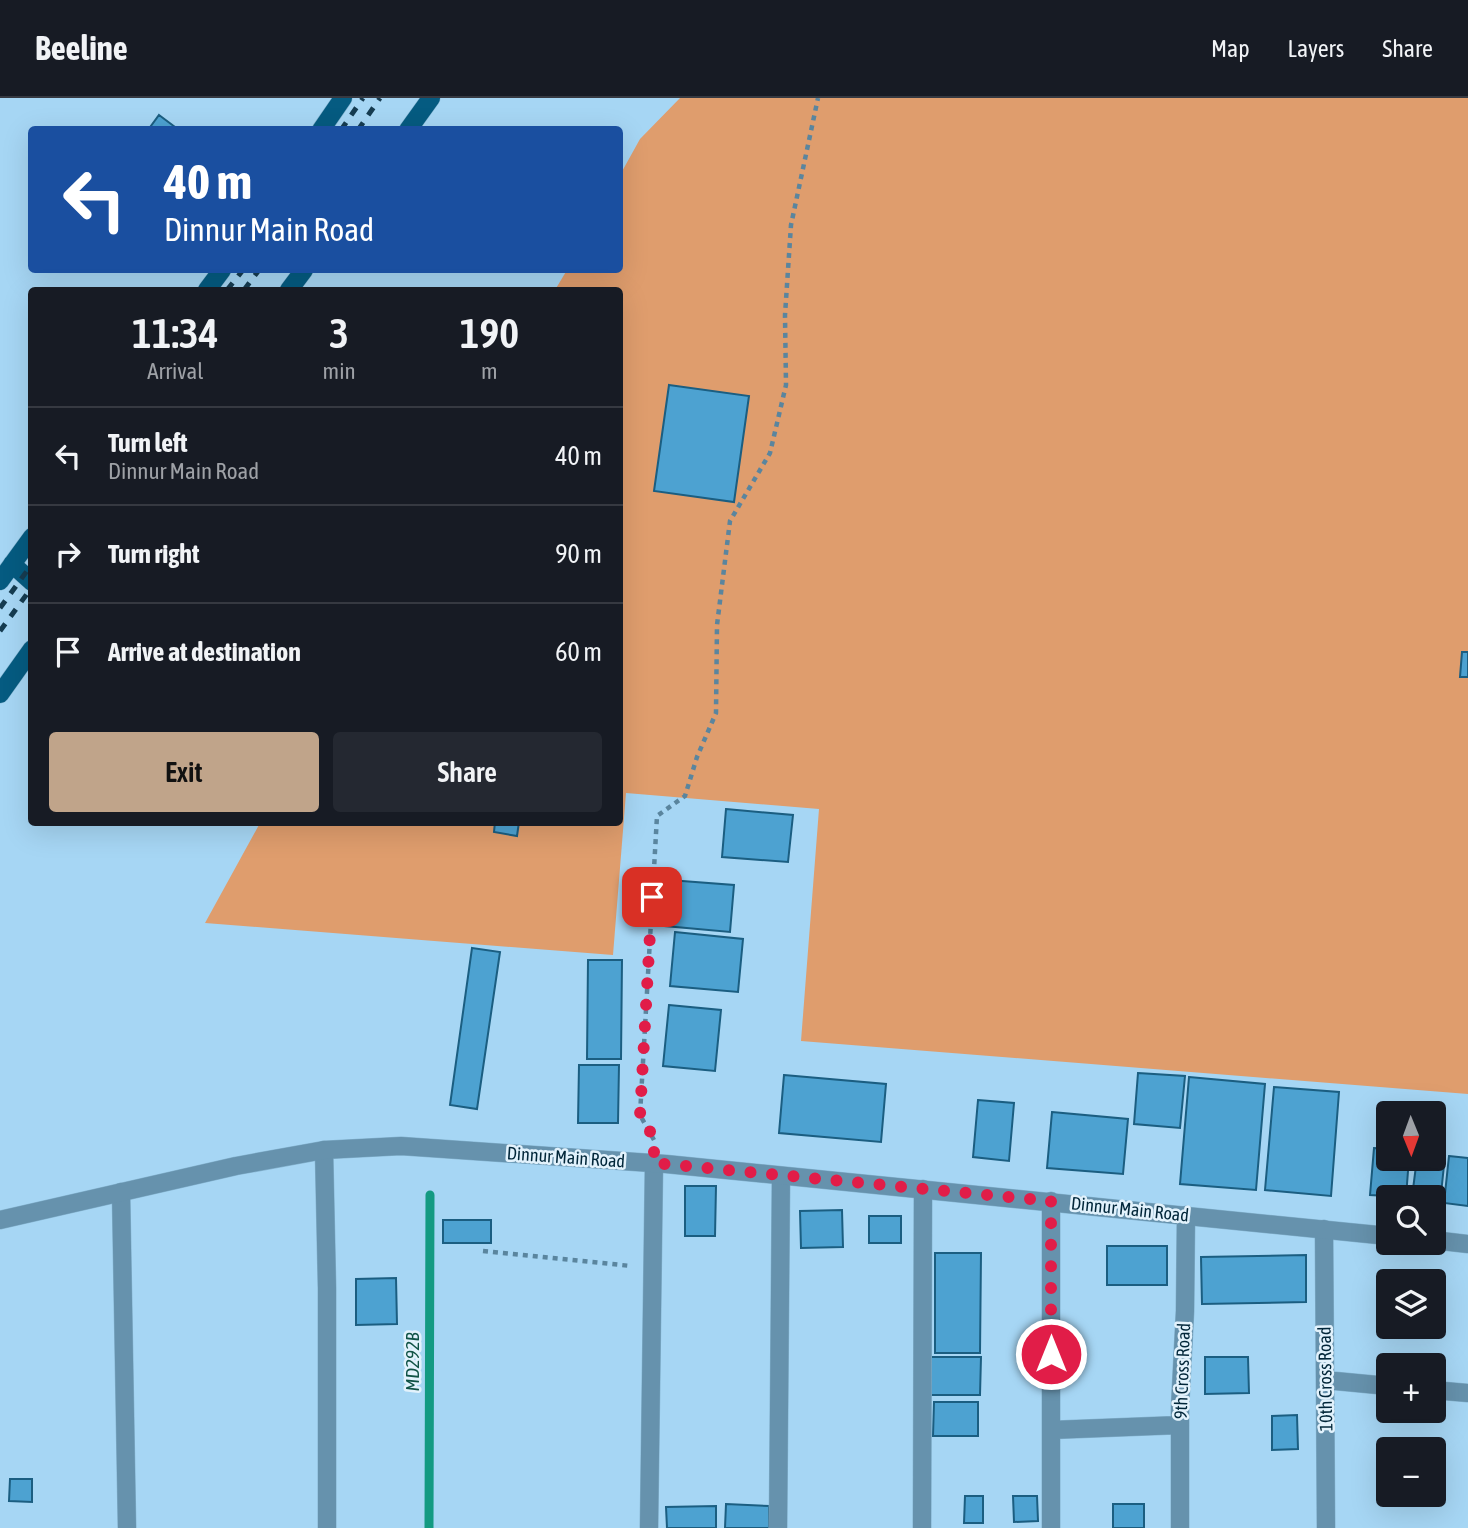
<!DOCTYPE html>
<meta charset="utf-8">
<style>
body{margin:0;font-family:"Asap Condensed",sans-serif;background:#242831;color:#f1f3f6;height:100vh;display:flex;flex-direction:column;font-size:26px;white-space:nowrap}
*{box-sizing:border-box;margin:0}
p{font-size:23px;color:#9ea1a6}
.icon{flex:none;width:38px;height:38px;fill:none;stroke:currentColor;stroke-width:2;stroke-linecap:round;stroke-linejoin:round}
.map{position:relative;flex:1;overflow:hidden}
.sheet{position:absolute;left:28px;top:189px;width:595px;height:539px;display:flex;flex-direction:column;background:#171b24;border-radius:7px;box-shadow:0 7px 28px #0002}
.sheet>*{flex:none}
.hud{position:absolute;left:28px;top:28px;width:595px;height:147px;border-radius:7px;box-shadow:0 7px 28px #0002;background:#1a4fa0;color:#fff;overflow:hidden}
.needle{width:46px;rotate:179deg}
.controls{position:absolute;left:1376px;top:1003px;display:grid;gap:14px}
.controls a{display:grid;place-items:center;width:70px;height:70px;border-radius:7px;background:#171b24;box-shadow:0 7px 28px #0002;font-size:35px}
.pin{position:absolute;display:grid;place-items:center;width:60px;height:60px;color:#fff;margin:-30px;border-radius:14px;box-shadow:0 4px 10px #0006}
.me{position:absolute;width:77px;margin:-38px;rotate:0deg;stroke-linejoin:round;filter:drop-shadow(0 0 5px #0008)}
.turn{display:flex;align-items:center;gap:24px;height:147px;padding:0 21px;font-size:32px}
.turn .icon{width:91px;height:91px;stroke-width:2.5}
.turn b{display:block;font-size:49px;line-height:60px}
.eta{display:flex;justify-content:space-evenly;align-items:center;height:119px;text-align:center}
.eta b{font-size:42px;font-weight:600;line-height:49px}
.button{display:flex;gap:14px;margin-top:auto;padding:14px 21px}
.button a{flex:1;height:80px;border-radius:7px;background:#c0a48a;color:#111;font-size:28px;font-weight:600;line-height:80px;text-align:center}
.button a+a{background:#242831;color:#f1f3f6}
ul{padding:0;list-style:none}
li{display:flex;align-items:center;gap:21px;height:98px;padding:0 21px;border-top:2px solid #363941}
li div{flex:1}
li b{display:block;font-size:26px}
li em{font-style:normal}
header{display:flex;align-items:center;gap:42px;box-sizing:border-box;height:98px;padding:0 35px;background:#171b24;border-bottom:2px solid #363941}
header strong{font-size:33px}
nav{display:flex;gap:38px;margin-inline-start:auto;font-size:24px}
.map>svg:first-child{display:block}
.green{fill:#df9d6d}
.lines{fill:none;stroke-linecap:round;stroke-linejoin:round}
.stream{stroke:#139a82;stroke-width:9}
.building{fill:#4da2d1;stroke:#1b5e81;stroke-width:2}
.minor-casing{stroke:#85b3cf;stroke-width:19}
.tertiary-casing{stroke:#85b3cf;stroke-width:19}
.primary-casing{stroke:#85b3cf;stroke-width:19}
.path{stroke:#5a859e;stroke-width:4.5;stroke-dasharray:5 5;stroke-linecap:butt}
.minor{stroke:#6692ad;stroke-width:18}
.tertiary{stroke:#6692ad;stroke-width:18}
.primary{stroke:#055b81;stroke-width:18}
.rail{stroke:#163c51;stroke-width:5;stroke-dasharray:9 9;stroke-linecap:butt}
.route{stroke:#e11d48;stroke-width:12;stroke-dasharray:0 21.6}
.labels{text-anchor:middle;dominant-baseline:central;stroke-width:5;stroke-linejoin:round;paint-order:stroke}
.street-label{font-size:18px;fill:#012639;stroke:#e2f2fc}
.water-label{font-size:19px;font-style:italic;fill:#105346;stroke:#e2f2fc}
</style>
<header>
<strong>Beeline</strong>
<nav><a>Map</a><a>Layers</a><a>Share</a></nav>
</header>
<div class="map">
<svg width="1468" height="1430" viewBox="0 0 1468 1430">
<rect width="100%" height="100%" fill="#a6d6f4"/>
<path class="green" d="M 680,0 L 1468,0 L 1468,996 L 801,943 L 819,711 L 626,695 L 613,857 L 205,825 L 260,725 L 620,724 L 620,192 L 555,192 L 567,172 L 620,172 L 620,77 L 640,41 Z"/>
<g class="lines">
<path class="stream" d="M 429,1430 L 430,1097"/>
</g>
<path class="building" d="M 159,17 L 179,32 L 148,32 Z
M 669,287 L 749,298 L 734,404 L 654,393 Z
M 1462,554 L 1468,554 L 1468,579 L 1460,579 Z
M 726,711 L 793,717 L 788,764 L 722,759 Z
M 495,724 L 519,724 L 517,738 L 494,734 Z
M 669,782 L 734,787 L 730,834 L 665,828 Z
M 675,834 L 743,841 L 738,894 L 670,888 Z
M 472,850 L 500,854 L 477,1011 L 450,1007 Z
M 588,862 L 622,862 L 621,961 L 587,961 Z
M 669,907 L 721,912 L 715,973 L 663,968 Z
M 579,967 L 619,967 L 618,1025 L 578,1025 Z
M 1138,975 L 1185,978 L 1180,1030 L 1134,1026 Z
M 784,977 L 886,986 L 881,1044 L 779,1035 Z
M 1189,979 L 1265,986 L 1256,1092 L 1180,1086 Z
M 1274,989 L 1339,994 L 1331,1098 L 1265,1092 Z
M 978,1002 L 1014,1005 L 1009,1063 L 973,1059 Z
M 1052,1014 L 1128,1021 L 1123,1076 L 1047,1070 Z
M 1374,1050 L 1388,1051 L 1388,1060 L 1409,1060 L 1406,1099 L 1370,1097 Z
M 1433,1057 L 1445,1058 L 1440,1105 L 1433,1104 L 1433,1099 L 1412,1099 L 1417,1060 L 1433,1060 Z
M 1449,1058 L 1468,1060 L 1468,1108 L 1444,1105 Z
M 685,1088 L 716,1088 L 715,1138 L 685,1138 Z
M 842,1112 L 843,1149 L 801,1150 L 800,1113 Z
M 869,1118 L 901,1118 L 901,1145 L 869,1145 Z
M 443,1122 L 491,1122 L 491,1145 L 443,1145 Z
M 1107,1148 L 1167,1148 L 1167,1187 L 1107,1187 Z
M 935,1155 L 981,1155 L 980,1255 L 935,1255 Z
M 1306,1157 L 1306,1204 L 1202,1206 L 1201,1159 Z
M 396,1180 L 397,1226 L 356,1227 L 356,1181 Z
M 931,1259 L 981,1259 L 980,1297 L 931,1297 Z
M 1205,1259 L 1248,1259 L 1249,1295 L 1205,1296 Z
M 934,1304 L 978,1304 L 978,1338 L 933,1338 Z
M 1297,1317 L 1298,1351 L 1272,1352 L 1272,1318 Z
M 10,1381 L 32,1381 L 32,1404 L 9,1403 Z
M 965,1398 L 983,1398 L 983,1425 L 964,1425 Z
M 1013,1398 L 1037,1398 L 1038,1423 L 1014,1424 Z
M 726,1406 L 769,1408 L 769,1430 L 725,1430 Z
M 1113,1406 L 1144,1406 L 1144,1430 L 1113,1430 Z
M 716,1408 L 716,1430 L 667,1430 L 666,1409 Z"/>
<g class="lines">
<g class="minor-casing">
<path id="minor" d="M 324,1052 L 327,1190 L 327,1430
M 121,1094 L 127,1430
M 1051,1103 L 1051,1430
M 1324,1131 L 1326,1430
M 1325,1282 L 1388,1288
M 1433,1292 L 1468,1295
M 1051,1332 L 1180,1327
M 649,1430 L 654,1065
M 778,1430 L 781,1078
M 922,1430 L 923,1091
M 1180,1430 L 1180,1309 L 1185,1213 L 1186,1117"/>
</g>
<g class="tertiary-casing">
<path id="tertiary" d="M 0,1122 L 236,1068 L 324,1052 L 401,1048 L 666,1066 L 1388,1138
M 1433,1142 L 1468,1146"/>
</g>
<g class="primary-casing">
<path id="primary" d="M 321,32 L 343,0
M 408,32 L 431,0
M 207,192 L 222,172
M 289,192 L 304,172
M 12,466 L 32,484
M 0,483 L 32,439
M 0,596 L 32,551"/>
</g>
<path class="path" d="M 654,1042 L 640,1017 L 657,718 L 685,698 L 697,659 L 716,615 L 717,527 L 730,423 L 770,355 L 786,287 L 785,217 L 791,127 L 818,0
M 483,1153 L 631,1168"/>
<use href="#minor" class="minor"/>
<use href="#tertiary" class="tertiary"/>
<use href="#primary" class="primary"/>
<path class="rail" d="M 341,32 L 363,0
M 358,32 L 380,0
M 227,192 L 243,172
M 244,192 L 259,172
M 0,510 L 32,466
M 0,533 L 32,489"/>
</g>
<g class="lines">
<path class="route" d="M 652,799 L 640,1017 L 654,1040 L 654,1065 L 1051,1103 L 1051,1256"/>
</g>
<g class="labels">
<g class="street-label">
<text transform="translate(566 1059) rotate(4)">Dinnur Main Road</text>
<text transform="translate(1130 1111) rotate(6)">Dinnur Main Road</text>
<text transform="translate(1182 1273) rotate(-88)">9th Cross Road</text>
<text transform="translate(1325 1281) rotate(-91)">10th Cross Road</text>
</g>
<g class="water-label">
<text transform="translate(412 1264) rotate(-90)">MD292B</text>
</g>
</g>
</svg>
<div class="controls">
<a><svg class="needle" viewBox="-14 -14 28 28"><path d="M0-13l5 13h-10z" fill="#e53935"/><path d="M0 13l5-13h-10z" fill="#9ea1a6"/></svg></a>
<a><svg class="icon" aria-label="search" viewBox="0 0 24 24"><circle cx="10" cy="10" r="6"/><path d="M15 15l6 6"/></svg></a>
<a><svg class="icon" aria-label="layers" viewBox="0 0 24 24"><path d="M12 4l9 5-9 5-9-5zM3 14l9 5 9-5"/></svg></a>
<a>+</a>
<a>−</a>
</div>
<div class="pin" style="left:652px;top:799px;background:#d93025"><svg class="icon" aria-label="arrive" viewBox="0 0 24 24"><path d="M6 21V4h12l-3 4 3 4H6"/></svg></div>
<svg class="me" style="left:1051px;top:1256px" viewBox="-20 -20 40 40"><circle r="17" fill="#e11d48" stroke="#fff" stroke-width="3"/><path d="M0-11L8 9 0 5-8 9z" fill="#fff"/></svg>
<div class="hud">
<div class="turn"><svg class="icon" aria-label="left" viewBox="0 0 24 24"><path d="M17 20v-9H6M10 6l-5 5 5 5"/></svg><div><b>40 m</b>Dinnur Main Road</div></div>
</div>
<section class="sheet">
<div class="eta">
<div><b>11:34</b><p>Arrival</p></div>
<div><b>3</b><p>min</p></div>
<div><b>190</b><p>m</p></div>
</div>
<ul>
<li><svg class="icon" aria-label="left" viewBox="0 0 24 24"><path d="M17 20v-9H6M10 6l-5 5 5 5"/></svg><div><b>Turn left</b><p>Dinnur Main Road</p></div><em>40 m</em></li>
<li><svg class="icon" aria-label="right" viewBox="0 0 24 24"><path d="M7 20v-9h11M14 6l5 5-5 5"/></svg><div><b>Turn right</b></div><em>90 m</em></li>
<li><svg class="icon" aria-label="arrive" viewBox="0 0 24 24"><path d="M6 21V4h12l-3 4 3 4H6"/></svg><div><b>Arrive at destination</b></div><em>60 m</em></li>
</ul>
<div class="button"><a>Exit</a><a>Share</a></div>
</section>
</div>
